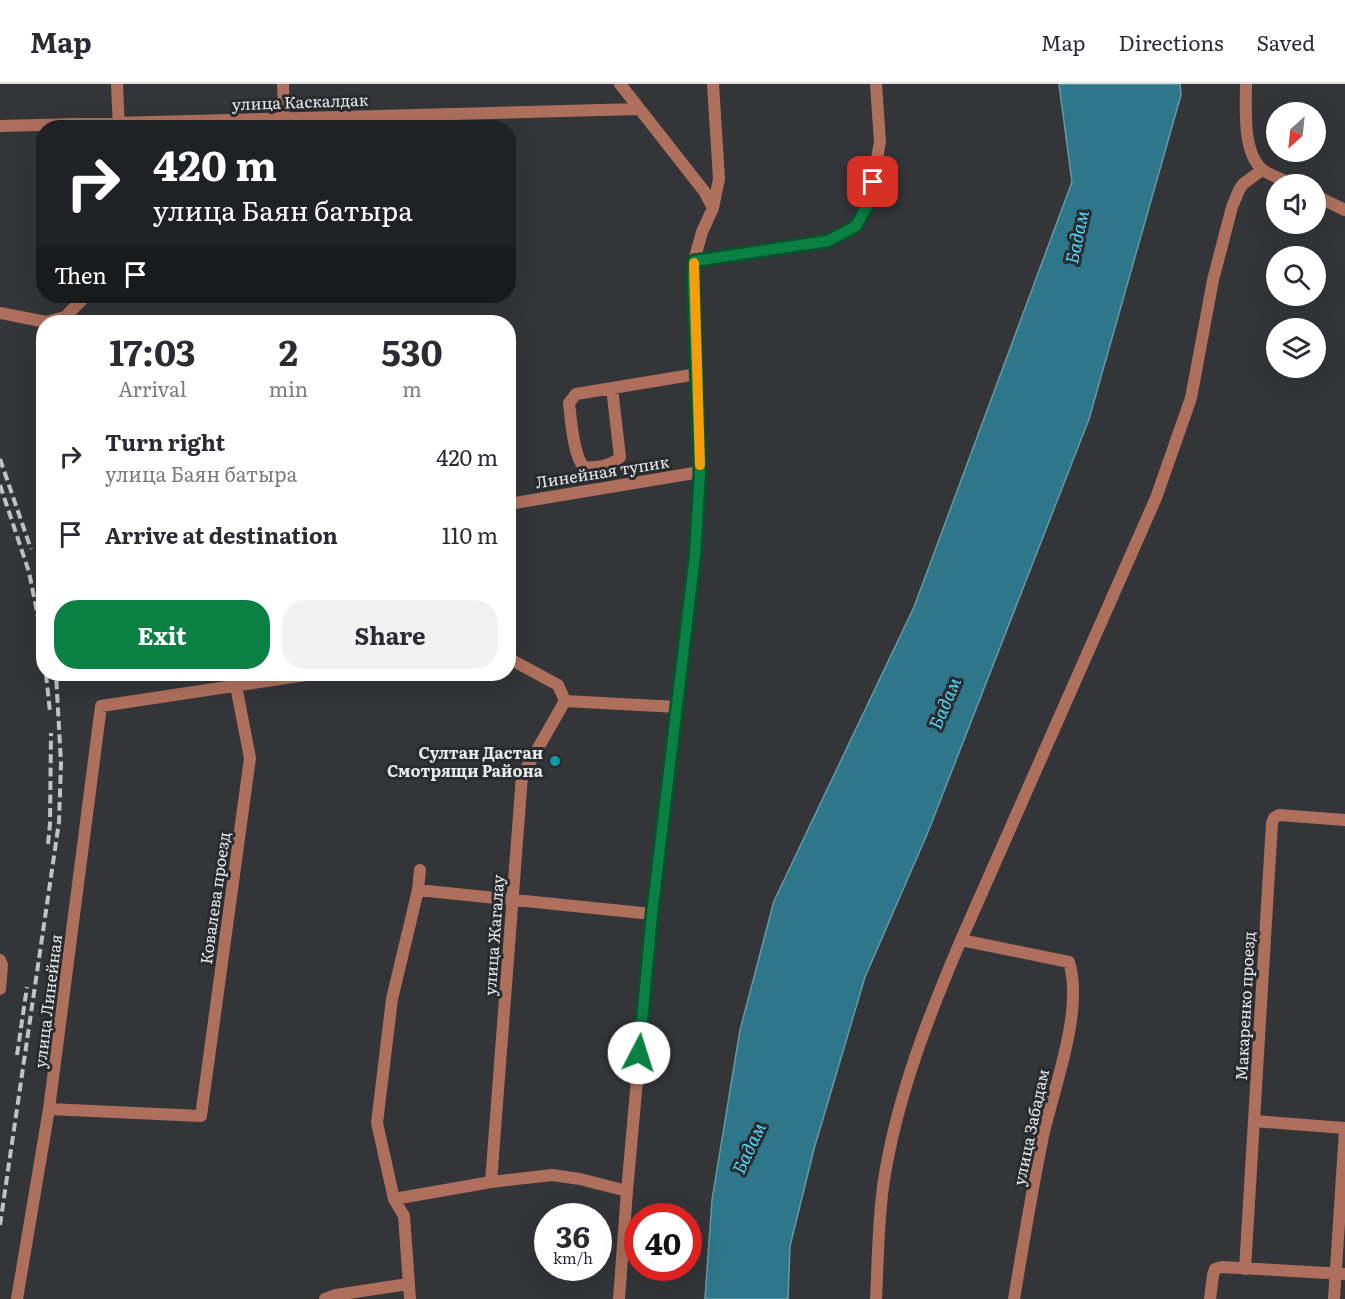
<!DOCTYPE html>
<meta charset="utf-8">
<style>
body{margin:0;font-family:Literata,serif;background:#f2f2f3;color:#2b2b33;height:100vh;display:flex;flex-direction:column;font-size:22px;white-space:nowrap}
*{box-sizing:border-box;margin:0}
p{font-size:20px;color:#7c7c81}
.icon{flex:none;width:33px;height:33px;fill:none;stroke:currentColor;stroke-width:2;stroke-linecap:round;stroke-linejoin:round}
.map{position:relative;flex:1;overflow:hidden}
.sheet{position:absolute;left:36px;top:231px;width:480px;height:366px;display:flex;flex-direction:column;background:#fff;border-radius:24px;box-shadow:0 6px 24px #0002}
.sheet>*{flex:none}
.top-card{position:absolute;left:36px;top:36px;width:480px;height:183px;border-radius:24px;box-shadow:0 6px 24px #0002;background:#202124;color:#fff;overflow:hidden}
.needle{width:39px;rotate:207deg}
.controls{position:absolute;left:1266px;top:18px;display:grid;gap:12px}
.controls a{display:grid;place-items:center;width:60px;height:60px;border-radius:50%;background:#fff;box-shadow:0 6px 24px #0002;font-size:30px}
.speed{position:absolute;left:534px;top:1119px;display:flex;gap:12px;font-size:30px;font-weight:700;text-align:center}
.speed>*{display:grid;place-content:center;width:78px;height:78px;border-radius:50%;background:#fff;box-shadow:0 6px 24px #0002;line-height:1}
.speed small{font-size:15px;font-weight:400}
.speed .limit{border:9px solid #d22;background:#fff;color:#111}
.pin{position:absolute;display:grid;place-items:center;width:51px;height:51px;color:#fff;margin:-26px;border-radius:12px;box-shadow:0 3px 9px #0006}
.me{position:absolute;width:66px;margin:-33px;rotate:5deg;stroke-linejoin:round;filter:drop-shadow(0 0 4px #0008)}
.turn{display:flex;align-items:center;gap:21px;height:126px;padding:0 18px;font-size:27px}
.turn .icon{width:78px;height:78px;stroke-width:2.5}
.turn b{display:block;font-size:42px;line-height:51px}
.then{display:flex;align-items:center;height:57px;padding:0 18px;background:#0003;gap:12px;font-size:22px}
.eta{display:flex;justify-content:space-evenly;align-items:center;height:102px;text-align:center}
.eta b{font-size:36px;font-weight:700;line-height:42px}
.action{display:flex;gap:12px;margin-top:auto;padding:12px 18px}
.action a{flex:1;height:69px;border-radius:24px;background:#0b8043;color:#fff;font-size:24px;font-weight:700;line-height:69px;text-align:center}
.action a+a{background:#f2f2f3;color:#2b2b33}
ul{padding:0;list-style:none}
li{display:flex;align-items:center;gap:18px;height:78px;padding:0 18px}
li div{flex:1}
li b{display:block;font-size:22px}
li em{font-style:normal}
header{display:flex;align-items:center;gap:36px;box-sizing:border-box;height:84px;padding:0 30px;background:#fff;border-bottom:2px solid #e1e1e2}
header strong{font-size:28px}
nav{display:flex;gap:33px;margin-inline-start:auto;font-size:21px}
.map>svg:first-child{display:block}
.water{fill:#2e768a;stroke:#6699a7;stroke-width:1.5}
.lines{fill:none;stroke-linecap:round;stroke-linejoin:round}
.minor{stroke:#ae705c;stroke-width:12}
.tertiary{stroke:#ae705c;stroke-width:12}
.rail{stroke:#c0c2c4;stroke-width:4;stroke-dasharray:9 4.5;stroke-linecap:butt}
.route-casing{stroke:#07532c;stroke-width:15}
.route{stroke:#0b8043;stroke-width:10}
.slow{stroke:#f59e0b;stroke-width:10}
.culture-dot{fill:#0f9aa8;stroke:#292b2e;stroke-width:2}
.labels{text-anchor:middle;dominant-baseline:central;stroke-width:6;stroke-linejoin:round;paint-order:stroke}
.street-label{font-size:16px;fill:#e8eaec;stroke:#292b2e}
.poi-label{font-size:16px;font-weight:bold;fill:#e8eaec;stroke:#292b2e;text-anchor:end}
.water-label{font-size:18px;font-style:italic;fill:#50dafe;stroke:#292b2e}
</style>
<header>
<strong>Map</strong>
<nav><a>Map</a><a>Directions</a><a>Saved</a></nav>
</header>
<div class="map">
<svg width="1345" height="1215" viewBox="0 0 1345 1215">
<rect width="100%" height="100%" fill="#333538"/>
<path class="water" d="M 1059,0 L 1180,0 L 1181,11 L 1089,335 L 928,748 L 865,893 L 814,1065 L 790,1162 L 788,1215 L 705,1215 L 712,1116 L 740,946 L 774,817 L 914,523 L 1072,98 Z"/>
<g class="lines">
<path class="minor" d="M 117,0 L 119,44
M 283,0 L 284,33
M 620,0 L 704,107 L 713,124 L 702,148 L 694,177
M 713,0 L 719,95 L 713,124
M 1246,0 C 1246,24 1242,69 1263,86 C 1271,92 1284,96 1293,100
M 0,42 L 638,25
M 1316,112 L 1345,126
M 0,229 L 46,238 L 65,233 L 86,212
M 612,304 L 620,373 C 613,382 595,384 584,383 C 573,372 571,335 569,319 L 576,310 L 697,290
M 508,420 L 700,388
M 508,574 L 558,601 L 565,617 L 677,623
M 418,806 L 652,830
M 961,856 L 1156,414 L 1191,314 L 1213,196 L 1232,123 L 1239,106 L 1243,100 L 1262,86
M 0,876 L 2,881 L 0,905
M 49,1025 L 201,1032 L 250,674 L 236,602
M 1254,1037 L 1345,1044
M 491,1098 L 522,692 L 565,617
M 394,1115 L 491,1098 L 552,1091 L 580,1095 L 627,1107
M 1245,1185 L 1272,739 L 1274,734 L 1279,731 L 1345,736
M 17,1215 L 49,1025 L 101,622 L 313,590
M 325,1215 L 336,1211 L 408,1200
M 410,1215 L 404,1132 L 394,1115 L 377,1039 L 392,915 L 418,806 L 420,786
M 876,1215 C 878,1176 878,1134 884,1096 C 897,1013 928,933 961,856 L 1069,878 C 1084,926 1054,1003 1043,1052 C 1032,1106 1023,1161 1014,1215
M 1210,1215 L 1213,1191 L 1215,1185 L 1222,1183 L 1345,1190"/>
<path class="tertiary" d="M 619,1215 L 627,1107 L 652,830 L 695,471 L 700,388 L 693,198 L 694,177 L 828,157 L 856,142 L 869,118 L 880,58 L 876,0
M 1334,1215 L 1345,1046"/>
<path class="rail" d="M 0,375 L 31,465
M 0,401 L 29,488 L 44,563
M 46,590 L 50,628
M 48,760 L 50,740 L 51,649
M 17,971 L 27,903
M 0,1141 L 59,738 L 61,679 L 56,590"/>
</g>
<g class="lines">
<g class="route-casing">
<path id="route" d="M 639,969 L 652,830 L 695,471 L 700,388 L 693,198 L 694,177 L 828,157 L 856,142 L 869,118 L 873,98"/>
</g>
<use href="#route" class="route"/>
<path class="slow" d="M 694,179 L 700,381"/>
</g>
<circle class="culture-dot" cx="555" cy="677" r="6"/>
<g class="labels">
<g class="street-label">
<text transform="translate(300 17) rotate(-2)">улица Каскалдак</text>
<text transform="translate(602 387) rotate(-9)">Линейная тупик</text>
<text transform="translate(214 814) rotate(-82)">Ковалева проезд</text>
<text transform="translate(493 851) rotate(-86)">улица Жагалау</text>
<text transform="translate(47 917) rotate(-83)">улица Линейная</text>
<text transform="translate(1244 922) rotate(-87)">Макаренко проезд</text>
<text transform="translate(1030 1043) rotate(-78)">улица Забадам</text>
</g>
<g class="poi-label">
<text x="543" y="668">Султан Дастан<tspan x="543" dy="18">Смотрящи Района</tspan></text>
</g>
<g class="water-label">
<text transform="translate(1076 153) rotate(-78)">Бадам</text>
<text transform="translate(944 619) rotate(-67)">Бадам</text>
<text transform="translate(748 1064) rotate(-65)">Бадам</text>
</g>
</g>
</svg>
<div class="controls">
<a><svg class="needle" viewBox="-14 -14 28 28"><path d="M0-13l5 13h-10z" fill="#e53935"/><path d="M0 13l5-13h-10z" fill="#7c7c81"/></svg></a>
<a><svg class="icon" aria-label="sound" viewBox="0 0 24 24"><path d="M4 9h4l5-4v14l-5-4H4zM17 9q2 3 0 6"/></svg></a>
<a><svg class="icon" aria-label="search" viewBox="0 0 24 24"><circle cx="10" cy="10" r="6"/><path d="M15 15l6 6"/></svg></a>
<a><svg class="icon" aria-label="layers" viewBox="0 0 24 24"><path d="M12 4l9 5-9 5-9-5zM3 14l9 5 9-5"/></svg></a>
</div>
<div class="speed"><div>36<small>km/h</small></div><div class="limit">40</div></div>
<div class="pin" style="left:873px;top:98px;background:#d93025"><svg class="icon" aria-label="arrive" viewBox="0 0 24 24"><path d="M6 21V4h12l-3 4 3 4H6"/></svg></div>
<svg class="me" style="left:639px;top:969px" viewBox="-20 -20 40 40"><circle r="19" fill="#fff"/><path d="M0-13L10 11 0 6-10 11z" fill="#0b8043"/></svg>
<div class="top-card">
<div class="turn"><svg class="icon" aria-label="right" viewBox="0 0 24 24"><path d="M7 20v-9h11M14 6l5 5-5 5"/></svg><div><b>420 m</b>улица Баян батыра</div></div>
<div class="then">Then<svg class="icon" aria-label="arrive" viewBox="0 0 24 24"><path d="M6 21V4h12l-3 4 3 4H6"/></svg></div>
</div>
<section class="sheet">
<div class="eta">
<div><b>17:03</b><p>Arrival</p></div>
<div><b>2</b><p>min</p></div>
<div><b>530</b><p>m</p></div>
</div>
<ul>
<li><svg class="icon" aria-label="right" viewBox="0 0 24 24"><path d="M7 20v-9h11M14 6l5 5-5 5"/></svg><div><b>Turn right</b><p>улица Баян батыра</p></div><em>420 m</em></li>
<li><svg class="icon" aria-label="arrive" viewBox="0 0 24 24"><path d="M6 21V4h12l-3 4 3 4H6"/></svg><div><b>Arrive at destination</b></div><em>110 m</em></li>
</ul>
<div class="action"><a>Exit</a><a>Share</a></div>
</section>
</div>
